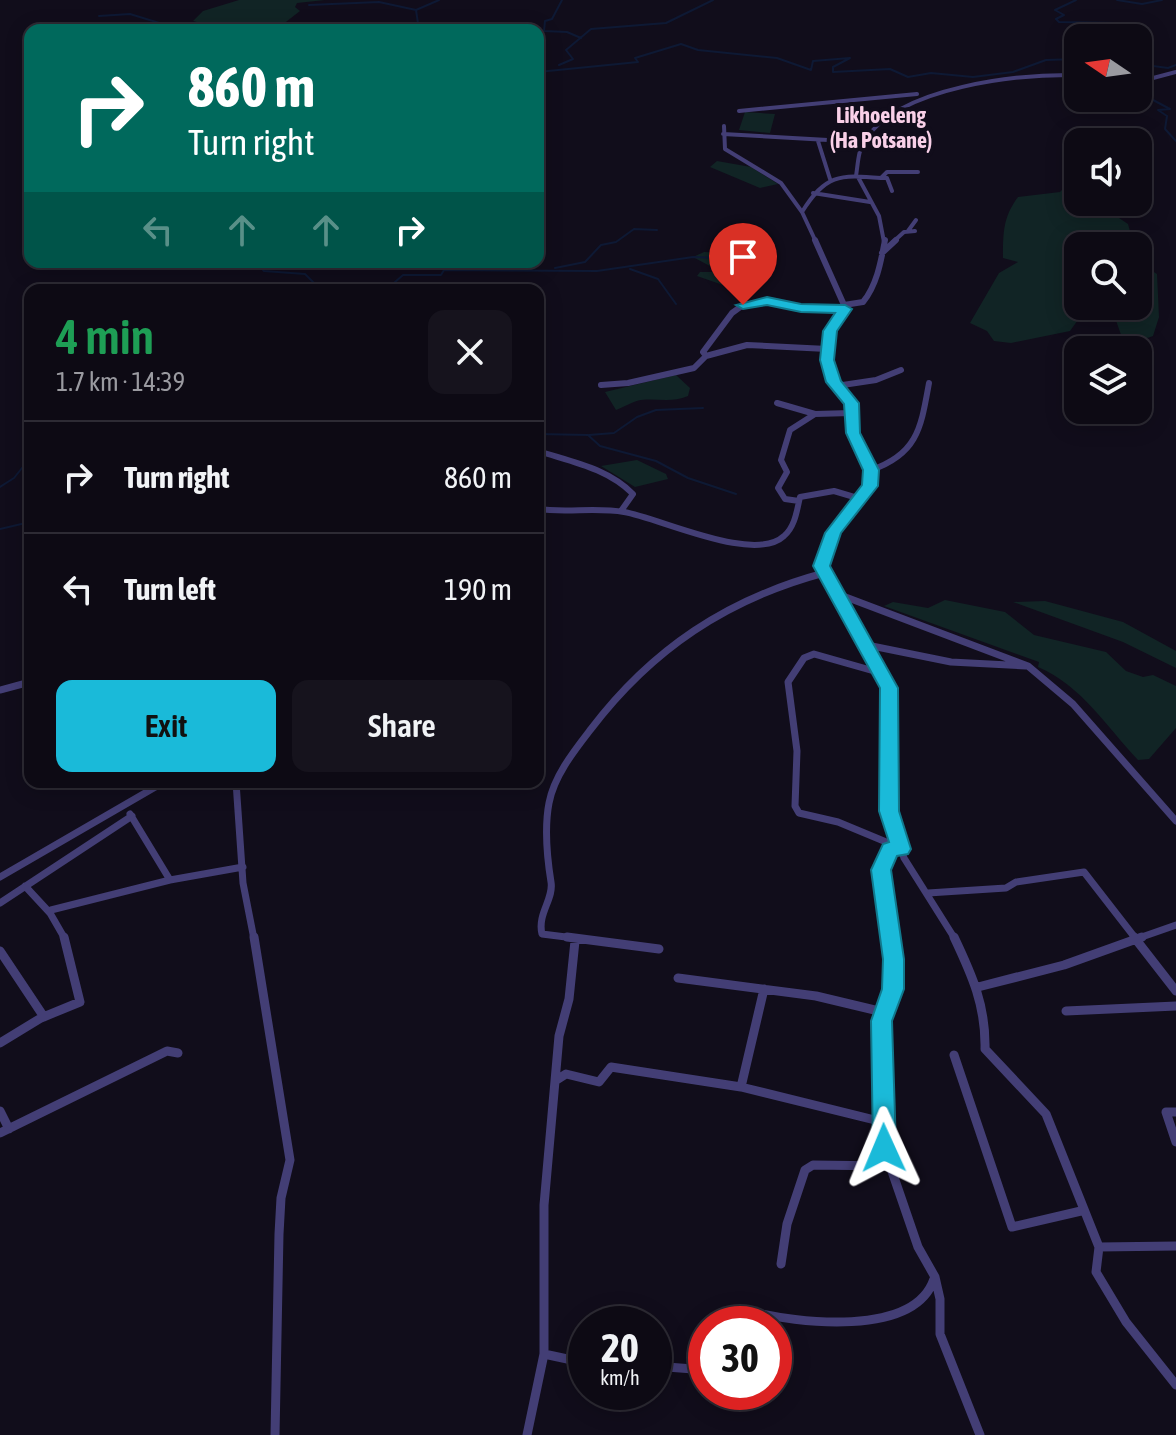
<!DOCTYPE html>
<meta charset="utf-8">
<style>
body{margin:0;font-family:"Asap Condensed",sans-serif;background:#16131d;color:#f1f3f6;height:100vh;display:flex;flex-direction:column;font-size:30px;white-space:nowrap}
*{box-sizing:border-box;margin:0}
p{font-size:26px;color:#9a9aa0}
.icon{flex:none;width:44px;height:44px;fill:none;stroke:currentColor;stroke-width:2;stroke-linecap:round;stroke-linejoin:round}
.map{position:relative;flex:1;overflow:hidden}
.panel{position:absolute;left:24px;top:284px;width:520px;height:504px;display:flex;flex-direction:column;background:#0d0a14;border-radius:16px;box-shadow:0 4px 20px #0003,0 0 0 2px #2d2b34}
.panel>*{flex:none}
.guide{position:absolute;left:24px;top:24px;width:520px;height:244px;border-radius:16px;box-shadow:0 4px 20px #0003,0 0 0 2px #2d2b34;background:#00695c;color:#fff;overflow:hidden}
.needle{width:52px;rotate:283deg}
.tools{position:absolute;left:1064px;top:24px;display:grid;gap:16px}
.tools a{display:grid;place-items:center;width:88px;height:88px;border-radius:16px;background:#0d0a14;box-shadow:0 4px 20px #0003,0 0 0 2px #2d2b34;font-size:40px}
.speed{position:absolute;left:568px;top:1306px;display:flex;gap:16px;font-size:40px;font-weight:700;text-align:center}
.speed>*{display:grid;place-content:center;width:104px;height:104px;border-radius:50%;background:#0d0a14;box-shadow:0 4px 20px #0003,0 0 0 2px #2d2b34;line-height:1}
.speed small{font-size:20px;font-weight:400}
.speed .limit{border:12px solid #d22;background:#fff;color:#111}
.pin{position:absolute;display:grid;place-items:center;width:68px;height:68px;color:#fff;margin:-82px -34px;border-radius:50% 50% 50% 0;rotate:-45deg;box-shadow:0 0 8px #0007}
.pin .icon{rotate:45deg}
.me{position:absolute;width:88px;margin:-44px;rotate:359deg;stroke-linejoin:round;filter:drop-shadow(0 0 6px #0008)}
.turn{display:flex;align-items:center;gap:28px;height:168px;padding:0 32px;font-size:36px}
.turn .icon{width:104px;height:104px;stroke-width:2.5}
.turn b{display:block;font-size:56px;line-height:68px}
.lanes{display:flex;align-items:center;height:76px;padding:0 32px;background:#0003;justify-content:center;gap:40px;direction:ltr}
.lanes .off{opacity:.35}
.round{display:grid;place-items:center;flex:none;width:84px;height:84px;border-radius:16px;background:#16131d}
.overview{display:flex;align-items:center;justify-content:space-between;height:136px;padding:0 32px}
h1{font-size:48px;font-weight:600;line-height:60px;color:#1e9e55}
.button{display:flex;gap:16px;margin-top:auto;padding:16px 32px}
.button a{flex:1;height:92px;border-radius:16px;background:#1abad9;color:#111;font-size:32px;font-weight:600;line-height:92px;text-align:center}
.button a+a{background:#16131d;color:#f1f3f6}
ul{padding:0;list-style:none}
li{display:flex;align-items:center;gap:24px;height:112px;padding:0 32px;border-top:2px solid #2d2b34}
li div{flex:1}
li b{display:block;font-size:30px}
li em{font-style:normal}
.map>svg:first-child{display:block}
.green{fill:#112425}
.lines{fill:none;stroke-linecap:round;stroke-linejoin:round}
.stream{stroke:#0e1934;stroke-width:2}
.minor-far3{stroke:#433e75;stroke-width:4}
.minor-far2{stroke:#433e75;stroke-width:6}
.minor-far1{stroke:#433e75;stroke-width:7}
.minor{stroke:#433e75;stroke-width:9}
.route{fill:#1abad9;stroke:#11798d;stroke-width:2}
.labels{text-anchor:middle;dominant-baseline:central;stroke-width:8;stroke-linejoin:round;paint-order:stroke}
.far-neighbourhood-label{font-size:22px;font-weight:bold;fill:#f9d0e8;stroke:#110d1b}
</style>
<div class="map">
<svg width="1176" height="1435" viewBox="0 0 1176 1435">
<rect width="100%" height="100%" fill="#110d1b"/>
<path class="green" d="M 239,0 L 325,0 L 297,3 L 295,7 L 300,11 L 282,25 L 282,30 L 227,30 L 193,21 L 203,11 Z
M 745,112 L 775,114 L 770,133 L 739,130 Z
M 717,161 L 751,167 L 778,184 L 760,188 L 710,167 Z
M 1075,176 L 1078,202 L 1095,202 L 1128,224 L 1134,246 L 1078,246 L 1078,306 L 1138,306 L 1138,262 L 1157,274 L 1159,317 L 1153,336 L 1125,346 L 1113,312 L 1095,309 L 1080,317 L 1070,331 L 1011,343 L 994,341 L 987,331 L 970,323 L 999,273 L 1018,262 L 1003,258 C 1003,233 1003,217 1018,197 L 1060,192 Z
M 725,232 L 730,232 L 741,249 L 761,260 L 760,283 L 743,292 L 697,276 L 700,272 L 721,272 L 693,257 L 704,252 L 733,253 Z
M 676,375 L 690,388 L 688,396 C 671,403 658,398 641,400 C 634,401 624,407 616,410 L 605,392 Z
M 637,460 L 666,474 L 668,479 L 635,487 L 601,466 Z
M 945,600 L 1005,612 L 1034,635 L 1106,652 L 1126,671 L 1143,677 L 1153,675 L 1176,686 L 1176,728 L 1149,759 L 1138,760 C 1106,726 1082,686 1038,667 L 1039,662 L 884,606 L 893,602 L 928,608 Z
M 1045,601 L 1123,622 L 1176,651 L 1176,668 L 1123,642 L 1013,602 Z"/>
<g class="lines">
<path class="stream" d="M 562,0 L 552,19 L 545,21 L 544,31 L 567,32 L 581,38
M 1076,0 L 1055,10 L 1064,15 L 1056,19 L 1059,22 L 1116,23 L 1118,28 L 1095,34 L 1093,38
M 1117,0 L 1142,4 L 1162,0
M 309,5 L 379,2 L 416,10
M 99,16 L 130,14 L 169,26 L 221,30
M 419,30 L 416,10 L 439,0
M 1138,64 L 1168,68 L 1176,65
M 559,65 L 573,59 L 566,50 L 591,29 L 666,23 L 713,0
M 538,72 L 638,62 L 635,58 L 681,44 L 698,50 L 777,58 L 811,70 L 813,61 L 850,58 L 833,67 L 833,72 L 890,69 L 908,77 L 931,73 L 973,77 L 1013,72 L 1046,60 L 1078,59
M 1138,92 L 1170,109 L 1158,110 L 1167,116 L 1165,129 L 1176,141
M 261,262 L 258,264 L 264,271 L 305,274 L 321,290
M 555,268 L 585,262 L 601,245 L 616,242 L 634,229 L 657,230
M 630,269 L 658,279 L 676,304
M 386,290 L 403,275 L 441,275 L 444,270 L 597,271 L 693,257 L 720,258
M 538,434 L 588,435 L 600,446 L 656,461 L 688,478 L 736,494
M 589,435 L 614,433 L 637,417 L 656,410 L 703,408
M 0,487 L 14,478 L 30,458
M 0,529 L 30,522"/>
<path class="minor-far3" d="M 1138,82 L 1176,72
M 739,111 L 917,94
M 724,126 L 725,149 L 781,183 L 802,212
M 723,134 L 863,142
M 818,141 L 830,179
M 856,176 C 858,164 858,150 865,140 C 900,86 1019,74 1078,75
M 858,177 L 879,216 L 884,242
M 881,178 L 887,178 L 892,191
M 813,193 L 870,202
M 908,231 L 916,220
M 816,242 L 802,212 C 825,175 839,174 881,178 L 887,172 L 918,172
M 893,242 L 904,232 L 915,231"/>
<path class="minor-far2" d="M 815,240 L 844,305 L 830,331 L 827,360 L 834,382 L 851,403 L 853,433 L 871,470 L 870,486 L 833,533 L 827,549
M 882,253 L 896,240
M 844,305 L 863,302 C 877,285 881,261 885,240
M 706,356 L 703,352 L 732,313 L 743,305 L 767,301 L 801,308 L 845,309
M 601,385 L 628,383 L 694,368 L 706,356 L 747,345 L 827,349
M 836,386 L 876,380 L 901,370
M 777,403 L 815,414
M 538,451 C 572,462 607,468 633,494 L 621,511
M 871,470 C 918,454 921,427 929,383
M 799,501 L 785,499 L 778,488 L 787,472 L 781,460 L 790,430 L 815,414 L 851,413
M 538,509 C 567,513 596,507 624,512 C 660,518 754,564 784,536 C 795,527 797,510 800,497 L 834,491 L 861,499"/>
<path class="minor-far1" d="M 828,547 L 821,566 L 843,596 L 1028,666 L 1073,704 L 1176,821
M 839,592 L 841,606 L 889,688 L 889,811 L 904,858 L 955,939
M 867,645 L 951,662 L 1026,666
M 881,673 L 814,654 L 804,658 L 788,682 L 797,751 L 795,806 L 799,813 L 838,822 L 891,844 L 893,849
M 0,690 L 30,682
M 236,782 L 243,883 L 254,939
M 130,814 L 170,880
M 0,877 L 164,782
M 25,886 L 50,913 L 65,939
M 928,893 L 1006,888 L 1016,882 L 1084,872 L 1136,939
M 0,903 L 132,816
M 51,910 L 170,880 L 243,867
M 582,939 L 542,934 C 537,914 554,899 551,882 C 547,857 544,829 549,803 C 554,776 574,751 591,729 C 652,649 727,599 824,573
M 891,939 L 881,870 L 890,849 L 901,849
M 1136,939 L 1176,925"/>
<path class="minor" d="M 254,937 L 290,1160 L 281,1198 L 279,1234 L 275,1435
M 567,937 L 659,949
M 891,937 L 893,989 L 881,1021 L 884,1148 L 918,1247 L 935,1277 L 940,1299 L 940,1334 L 980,1435
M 954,937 C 972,975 986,1006 985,1049 L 1046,1114 L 1099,1247 L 1096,1272 L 1126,1322 L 1176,1385
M 1134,937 L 1176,991
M 0,951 L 44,1017
M 678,978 L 816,996 L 883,1012
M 978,987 L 1064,965 L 1142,937
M 1066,1011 L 1176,1006
M 0,1043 L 41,1018 L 80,1002 L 64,937
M 954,1055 L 1012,1227 L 1081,1211
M 555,1081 L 566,1074 L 599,1082 L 611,1067 L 741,1087 L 883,1122
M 741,1087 L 764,989
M 0,1111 L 9,1129
M 1176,1112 L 1166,1112 L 1176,1142
M 0,1133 L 167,1051 L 178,1053
M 1099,1247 L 1176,1246
M 781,1264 L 787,1224 L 805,1170 L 813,1165 L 890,1166
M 739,1324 L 749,1311 C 796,1323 914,1338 934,1279
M 544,1354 L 586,1363
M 654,1366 L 706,1370
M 527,1435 L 544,1354 L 544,1205 L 559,1036 L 569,999 L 575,941"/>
</g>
<path class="route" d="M 767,297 L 801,304 L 845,305 L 852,309 L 837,331 L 834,360 L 841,381 L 859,403 L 860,433 L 879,470 L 878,486 L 841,533 L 830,566 L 898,688 L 899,811 L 911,849 L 908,854 L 897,856 L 891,870 L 904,959 L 904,989 L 892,1021 L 896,1148 L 893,1155 L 884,1158 L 876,1155 L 873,1148 L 871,1021 L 882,989 L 883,959 L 871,870 L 883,844 L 889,842 L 879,811 L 880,688 L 813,566 L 825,533 L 862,485 L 863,470 L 846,433 L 844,404 L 826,382 L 820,360 L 823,331 L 835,313 L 801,312 L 767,305 L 743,309 L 736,305 Z"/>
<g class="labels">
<g class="far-neighbourhood-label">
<text x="881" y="115">Likhoeleng<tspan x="881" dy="25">(Ha Potsane)</tspan></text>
</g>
</g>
</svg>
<div class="tools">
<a><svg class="needle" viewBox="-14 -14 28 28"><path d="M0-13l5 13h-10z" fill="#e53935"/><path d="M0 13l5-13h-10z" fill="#9a9aa0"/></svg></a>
<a><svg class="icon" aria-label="sound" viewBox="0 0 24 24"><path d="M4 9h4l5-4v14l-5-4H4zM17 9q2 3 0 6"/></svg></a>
<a><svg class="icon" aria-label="search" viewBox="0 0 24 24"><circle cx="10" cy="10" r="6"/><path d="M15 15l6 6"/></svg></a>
<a><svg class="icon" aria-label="layers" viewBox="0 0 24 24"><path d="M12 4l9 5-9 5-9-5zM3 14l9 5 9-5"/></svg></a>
</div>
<div class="speed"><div>20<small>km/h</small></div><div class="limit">30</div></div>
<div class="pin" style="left:743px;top:305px;background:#d93025"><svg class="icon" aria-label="arrive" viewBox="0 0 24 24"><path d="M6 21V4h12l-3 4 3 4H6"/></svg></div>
<svg class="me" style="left:884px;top:1148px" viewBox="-20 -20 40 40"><path d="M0-17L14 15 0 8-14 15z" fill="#1abad9" stroke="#fff" stroke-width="4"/></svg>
<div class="guide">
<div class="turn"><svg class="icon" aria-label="right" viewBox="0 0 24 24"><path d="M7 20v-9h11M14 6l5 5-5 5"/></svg><div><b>860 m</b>Turn right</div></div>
<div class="lanes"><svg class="icon off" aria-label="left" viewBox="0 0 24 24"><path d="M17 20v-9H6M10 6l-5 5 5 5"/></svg><svg class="icon off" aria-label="ahead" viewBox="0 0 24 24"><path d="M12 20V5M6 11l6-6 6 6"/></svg><svg class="icon off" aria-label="ahead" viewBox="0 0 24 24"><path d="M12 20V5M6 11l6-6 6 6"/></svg><svg class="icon" aria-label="right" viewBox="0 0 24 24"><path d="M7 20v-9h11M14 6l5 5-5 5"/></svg></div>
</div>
<section class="panel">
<div class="overview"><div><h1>4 min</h1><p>1.7 km · 14:39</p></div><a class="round"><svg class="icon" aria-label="close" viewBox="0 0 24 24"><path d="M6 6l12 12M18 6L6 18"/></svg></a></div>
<ul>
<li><svg class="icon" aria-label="right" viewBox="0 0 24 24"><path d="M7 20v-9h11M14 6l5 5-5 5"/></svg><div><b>Turn right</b></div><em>860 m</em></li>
<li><svg class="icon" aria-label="left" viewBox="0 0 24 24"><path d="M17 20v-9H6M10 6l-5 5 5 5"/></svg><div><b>Turn left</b></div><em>190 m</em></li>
</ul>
<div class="button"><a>Exit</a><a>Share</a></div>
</section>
</div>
